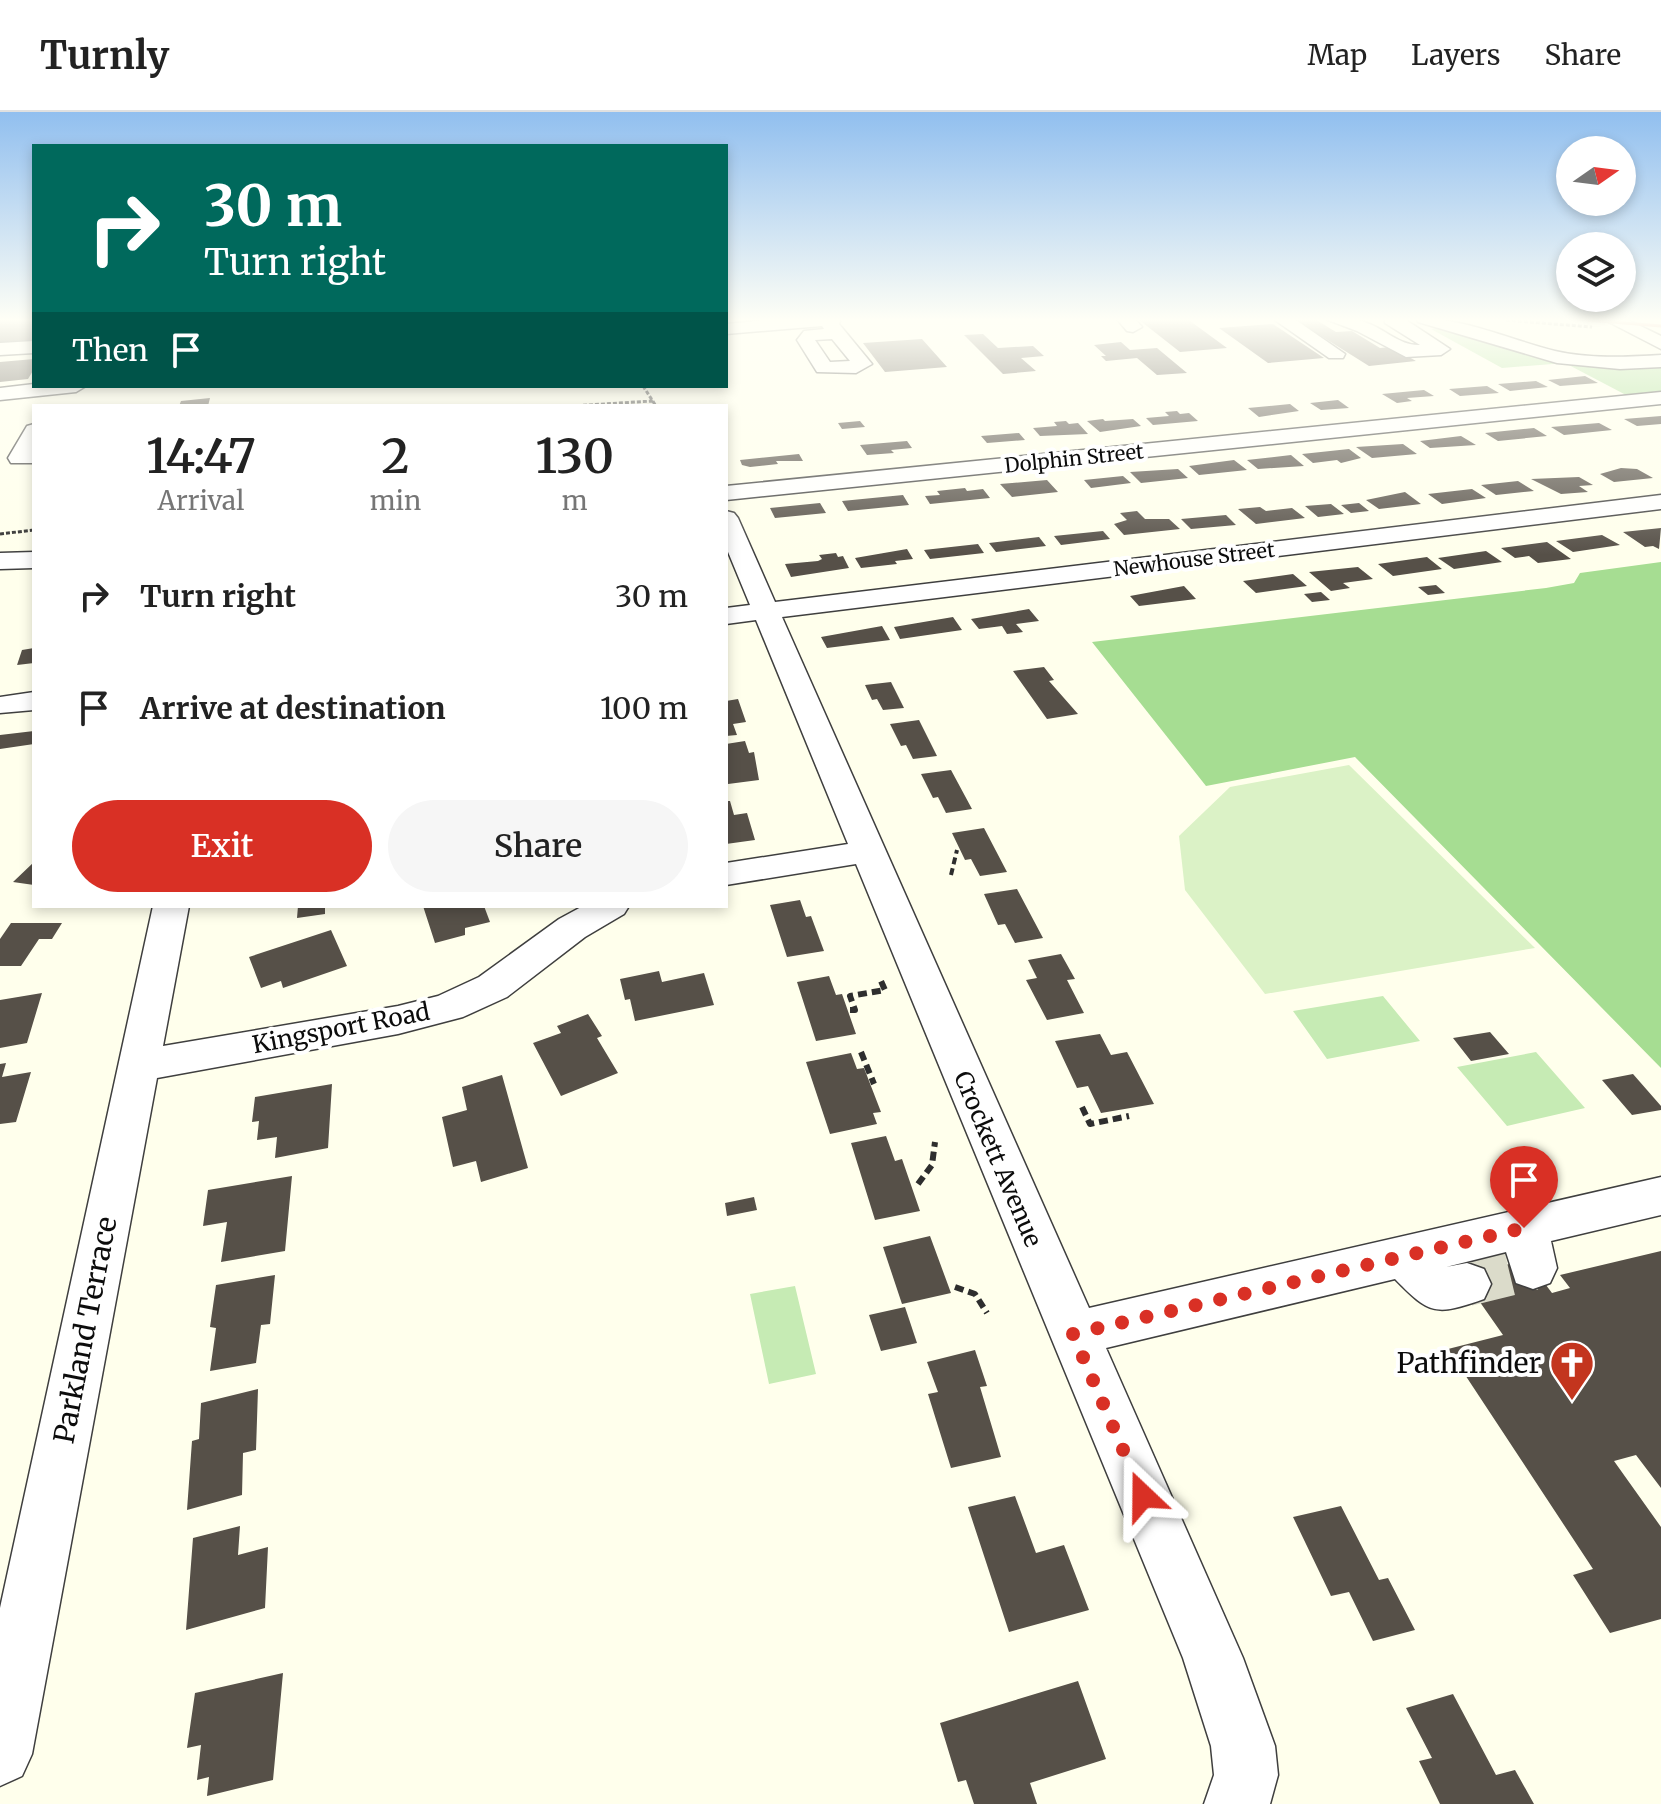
<!DOCTYPE html>
<style>
body{margin:0;font-family:Merriweather,serif;background:#f6f6f6;color:#222;height:100vh;display:flex;flex-direction:column;font-size:30px;white-space:nowrap}
*{box-sizing:border-box;margin:0}
p{font-size:26px;color:#767676}
.icon{flex:none;width:44px;height:44px;fill:none;stroke:currentColor;stroke-width:2;stroke-linecap:round;stroke-linejoin:round}
.map{position:relative;flex:1;overflow:hidden}
.drawer{position:absolute;left:32px;top:292px;width:696px;height:504px;display:flex;flex-direction:column;background:#fff;border-radius:0px;box-shadow:0 4px 12px #0003}
.drawer>*{flex:none}
.banner{position:absolute;left:32px;top:32px;width:696px;height:244px;border-radius:0px;box-shadow:0 4px 12px #0003;background:#00695c;color:#fff;overflow:hidden}
.needle{width:52px;rotate:76deg}
.controls{position:absolute;left:1556px;top:24px;display:grid;gap:16px}
.controls a{display:grid;place-items:center;width:80px;height:80px;border-radius:50%;background:#fff;box-shadow:0 4px 12px #0003;font-size:40px}
.pin{position:absolute;display:grid;place-items:center;width:68px;height:68px;color:#fff;margin:-82px -34px;border-radius:50% 50% 50% 0;rotate:-45deg;box-shadow:0 0 8px #0007}
.pin .icon{rotate:45deg}
.me{position:absolute;width:88px;margin:-44px;rotate:337deg;stroke-linejoin:round;filter:drop-shadow(0 0 6px #0008)}
.turn{display:flex;align-items:center;gap:28px;height:168px;padding:0 40px;font-size:36px}
.turn .icon{width:104px;height:104px;stroke-width:2.5}
.turn b{display:block;font-size:56px;line-height:68px}
.then{display:flex;align-items:center;height:76px;padding:0 40px;background:#0003;gap:16px;font-size:30px}
.eta{display:flex;justify-content:space-evenly;align-items:center;height:136px;text-align:center}
.eta b{font-size:48px;font-weight:600;line-height:56px}
.action{display:flex;gap:16px;margin-top:auto;padding:16px 40px}
.action a{flex:1;height:92px;border-radius:48px;background:#d93025;color:#fff;font-size:32px;font-weight:600;line-height:92px;text-align:center}
.action a+a{background:#f6f6f6;color:#222}
ul{padding:0;list-style:none}
li{display:flex;align-items:center;gap:24px;height:112px;padding:0 40px}
li div{flex:1}
li b{display:block;font-size:30px}
li em{font-style:normal}
header{display:flex;align-items:center;gap:48px;box-sizing:border-box;height:112px;padding:0 40px;background:#fff;border-bottom:2px solid #e0e0e0}
header strong{font-size:38px}
nav{display:flex;gap:44px;margin-inline-start:auto;font-size:28px}
.map>svg:first-child{display:block}
.green{fill:#c6ebb4}
.forest{fill:#a6dd92}
.pitch{fill:#dbf2c6}
.building{fill:#565048}
.lines{fill:none;stroke-linecap:round;stroke-linejoin:round}
.minor-tunnel{stroke:#dbdbca;stroke-width:44;stroke-dasharray:44 22;stroke-linecap:butt}
.minor-casing{stroke:#3f3f3f;stroke-width:3}
.path-far2{stroke:#2e2e2e;stroke-width:3;stroke-dasharray:4 2;stroke-linecap:butt}
.path-far1{stroke:#2e2e2e;stroke-width:4;stroke-dasharray:7 4;stroke-linecap:butt}
.path{stroke:#2e2e2e;stroke-width:6;stroke-dasharray:9 5;stroke-linecap:butt}
.minor{fill:#fff;fill-rule:evenodd}
.rail{stroke:#c3351e;stroke-width:3}
.route{stroke:#d93025;stroke-width:14;stroke-dasharray:0 25.2}
.labels{text-anchor:middle;dominant-baseline:central;stroke-width:8;stroke-linejoin:round;paint-order:stroke}
.far-street-label{font-size:20px;fill:#0c0c0c;stroke:#fff}
.street-label{font-size:24px;fill:#0c0c0c;stroke:#fff}
.near-street-label{font-size:28px;fill:#0c0c0c;stroke:#fff}
.near-poi-label{font-size:28px;fill:#0c0c0c;stroke:#fff;text-anchor:end}
</style>
<header>
<strong>Turnly</strong>
<nav><a>Map</a><a>Layers</a><a>Share</a></nav>
</header>
<div class="map">
<svg width="1661" height="1692" viewBox="0 0 1661 1692">
<rect width="100%" height="100%" fill="#ffffec"/>
<path class="green" d="M 1383,884 L 1420,929 L 1327,947 L 1293,899 Z
M 1536,940 L 1585,996 L 1507,1014 L 1457,955 Z
M 795,1174 L 816,1262 L 769,1272 L 750,1182 Z"/>
<path class="forest" d="M 1448,215 L 1530,240 L 1661,252 L 1661,279 L 1626,283 L 1565,251 L 1502,256 L 1431,217 Z
M 1661,450 L 1661,956 L 1355,645 L 1206,674 L 1092,530 L 1546,476 L 1574,471 L 1580,461 Z"/>
<path class="pitch" d="M 1349,653 L 1535,836 L 1265,882 L 1185,778 L 1179,724 L 1230,675 Z"/>
<path class="building" d="M 0,206 L 34,206 L 34,228 L 0,231 Z
M 1149,206 L 1186,206 L 1227,236 L 1180,240 L 1138,207 Z
M 1313,206 L 1336,220 L 1352,219 L 1380,236 L 1391,235 L 1416,249 L 1369,254 L 1294,207 Z
M 1273,212 L 1324,246 L 1268,251 L 1219,216 Z
M 983,222 L 998,236 L 1033,234 L 1044,244 L 1021,246 L 1036,259 L 1003,262 L 964,223 Z
M 922,227 L 947,255 L 885,260 L 863,231 Z
M 1121,230 L 1130,238 L 1157,236 L 1187,261 L 1157,263 L 1137,246 L 1106,249 L 1101,244 L 1106,244 L 1094,233 Z
M 34,247 L 34,257 L 28,267 L 0,270 L 0,250 Z
M 1585,264 L 1598,271 L 1560,274 L 1548,268 Z
M 1536,269 L 1548,275 L 1510,279 L 1498,272 Z
M 1487,274 L 1499,281 L 1460,284 L 1449,277 Z
M 1424,278 L 1434,284 L 1407,286 L 1412,289 L 1397,291 L 1382,282 Z
M 210,286 L 208,294 L 179,294 L 181,289 Z
M 1338,288 L 1349,296 L 1321,298 L 1310,291 Z
M 1290,292 L 1299,299 L 1259,305 L 1248,296 Z
M 1177,299 L 1180,302 L 1189,301 L 1198,309 L 1153,313 L 1146,306 L 1169,304 L 1165,300 Z
M 1661,304 L 1661,312 L 1637,314 L 1624,307 Z
M 1103,307 L 1105,309 L 1133,307 L 1141,314 L 1100,320 L 1087,309 Z
M 860,309 L 865,315 L 842,317 L 838,311 Z
M 1066,309 L 1069,312 L 1078,311 L 1088,322 L 1040,324 L 1033,316 L 1057,314 L 1054,310 Z
M 1599,311 L 1612,318 L 1564,323 L 1551,315 Z
M 1534,316 L 1547,324 L 1498,329 L 1485,321 Z
M 1019,321 L 1025,328 L 987,331 L 981,324 Z
M 1461,324 L 1476,333 L 1430,336 L 1420,329 Z
M 907,329 L 912,336 L 891,338 L 894,341 L 867,343 L 860,333 Z
M 1403,332 L 1417,342 L 1372,346 L 1356,335 Z
M 1349,337 L 1361,346 L 1341,351 L 1337,348 L 1313,351 L 1302,342 Z
M 799,342 L 803,349 L 776,349 L 778,352 L 750,355 L 742,353 L 740,348 Z
M 1291,343 L 1304,354 L 1258,357 L 1247,348 Z
M 1234,348 L 1247,358 L 1199,363 L 1189,354 Z
M 1621,356 L 1637,357 L 1653,366 L 1614,370 L 1600,362 Z
M 1178,357 L 1188,366 L 1141,371 L 1130,360 Z
M 1123,364 L 1131,371 L 1091,376 L 1084,368 Z
M 1579,365 L 1593,373 L 1579,374 L 1588,380 L 1561,382 L 1531,367 Z
M 1047,368 L 1058,380 L 1012,385 L 1000,372 Z
M 1518,369 L 1534,379 L 1496,383 L 1481,373 Z
M 965,376 L 967,379 L 983,377 L 990,386 L 930,392 L 925,384 L 940,383 L 937,379 Z
M 1472,377 L 1486,386 L 1442,392 L 1428,382 Z
M 1405,380 L 1421,392 L 1379,397 L 1366,388 Z
M 903,383 L 909,393 L 848,399 L 842,389 Z
M 820,391 L 826,401 L 775,406 L 770,396 Z
M 1359,391 L 1369,399 L 1351,401 L 1341,393 Z
M 1331,392 L 1344,402 L 1318,405 L 1305,394 Z
M 1260,395 L 1266,399 L 1292,396 L 1305,406 L 1256,412 L 1238,397 Z
M 1137,399 L 1145,407 L 1169,407 L 1180,417 L 1124,423 L 1114,412 L 1127,408 L 1120,401 Z
M 1226,403 L 1236,413 L 1191,417 L 1181,407 Z
M 1661,416 L 1659,437 L 1653,434 L 1645,435 L 1623,420 Z
M 1103,419 L 1110,427 L 1061,433 L 1054,424 Z
M 1602,423 L 1620,433 L 1573,440 L 1556,429 Z
M 1039,425 L 1046,434 L 996,440 L 989,431 Z
M 1547,430 L 1571,447 L 1538,451 L 1529,444 L 1515,446 L 1501,436 Z
M 978,432 L 984,441 L 930,447 L 924,438 Z
M 907,437 L 913,447 L 895,449 L 897,452 L 861,456 L 855,446 Z
M 1486,439 L 1502,450 L 1454,457 L 1438,446 Z
M 836,441 L 838,445 L 843,444 L 849,456 L 791,465 L 785,452 L 818,449 L 822,447 L 819,443 Z
M 1427,445 L 1442,457 L 1393,464 L 1378,452 Z
M 1358,455 L 1373,467 L 1343,471 L 1350,476 L 1331,479 L 1309,460 Z
M 1293,462 L 1307,474 L 1256,481 L 1243,469 Z
M 1436,473 L 1445,481 L 1428,483 L 1418,475 Z
M 1184,474 L 1196,487 L 1139,494 L 1130,484 Z
M 1321,480 L 1330,488 L 1312,490 L 1304,482 Z
M 1029,497 L 1039,509 L 1016,512 L 1023,520 L 1007,522 L 1002,514 L 979,517 L 971,507 Z
M 953,505 L 962,518 L 900,527 L 894,515 Z
M 882,514 L 890,528 L 827,536 L 821,525 Z
M 34,536 L 34,551 L 17,553 L 22,538 Z
M 1044,555 L 1054,568 L 1049,569 L 1078,602 L 1047,607 L 1013,559 Z
M 891,570 L 904,596 L 883,598 L 877,587 L 872,588 L 865,573 Z
M 738,587 L 746,610 L 733,612 L 737,623 L 726,624 L 726,589 Z
M 919,608 L 937,644 L 913,647 L 906,633 L 901,634 L 890,612 Z
M 34,619 L 34,632 L 0,637 L 0,623 Z
M 745,629 L 749,641 L 754,640 L 759,668 L 728,672 L 726,632 Z
M 951,658 L 972,697 L 946,701 L 938,685 L 933,686 L 921,662 Z
M 726,689 L 730,689 L 734,703 L 747,701 L 755,728 L 726,732 Z
M 984,716 L 1007,760 L 980,764 L 971,747 L 965,748 L 952,721 Z
M 34,750 L 34,773 L 13,770 Z
M 1017,777 L 1043,826 L 1015,831 L 1005,812 L 998,813 L 984,782 Z
M 800,788 L 806,805 L 811,804 L 824,839 L 787,845 L 770,793 Z
M 298,794 L 325,794 L 325,802 L 297,806 Z
M 423,794 L 484,794 L 490,810 L 465,816 L 465,823 L 435,831 Z
M 11,811 L 62,811 L 52,827 L 39,827 L 21,854 L 0,854 L 0,827 Z
M 331,818 L 347,854 L 283,876 L 281,869 L 261,876 L 249,845 Z
M 1061,842 L 1075,867 L 1067,868 L 1084,901 L 1047,908 L 1026,868 L 1037,866 L 1028,848 Z
M 659,859 L 662,870 L 704,861 L 714,893 L 635,909 L 630,887 L 625,888 L 620,867 Z
M 829,864 L 836,883 L 842,882 L 856,922 L 816,929 L 797,870 Z
M 42,881 L 27,931 L 0,936 L 0,888 Z
M 588,902 L 602,924 L 597,926 L 618,961 L 561,984 L 533,931 L 561,921 L 557,914 Z
M 1490,920 L 1509,942 L 1471,949 L 1453,926 Z
M 1100,922 L 1111,943 L 1127,940 L 1154,992 L 1101,1001 L 1088,974 L 1077,976 L 1055,929 Z
M 851,941 L 857,957 L 864,956 L 881,1000 L 873,1001 L 877,1012 L 830,1022 L 806,950 Z
M 6,951 L 2,965 L 31,960 L 16,1010 L 0,1012 L 0,952 Z
M 1633,962 L 1661,994 L 1661,998 L 1632,1003 L 1602,968 Z
M 502,963 L 528,1056 L 481,1070 L 476,1049 L 453,1055 L 442,1005 L 467,998 L 462,975 Z
M 332,972 L 328,1036 L 275,1046 L 277,1025 L 257,1028 L 259,1009 L 252,1010 L 255,985 Z
M 886,1024 L 895,1049 L 902,1047 L 920,1099 L 875,1108 L 851,1031 Z
M 292,1064 L 285,1139 L 221,1150 L 227,1110 L 203,1114 L 208,1078 Z
M 754,1085 L 757,1098 L 727,1104 L 725,1091 Z
M 930,1124 L 951,1181 L 902,1192 L 883,1135 Z
M 1661,1139 L 1661,1376 L 1636,1343 L 1614,1349 L 1661,1415 L 1661,1507 L 1610,1521 L 1573,1463 L 1593,1457 L 1448,1237 L 1503,1223 L 1461,1163 L 1527,1148 L 1552,1181 L 1570,1176 L 1560,1163 Z
M 275,1163 L 270,1212 L 261,1213 L 256,1251 L 210,1259 L 216,1216 L 210,1215 L 216,1173 Z
M 905,1195 L 917,1231 L 881,1239 L 869,1203 Z
M 975,1238 L 987,1274 L 980,1275 L 1001,1345 L 951,1356 L 928,1282 L 938,1280 L 927,1250 Z
M 258,1277 L 256,1338 L 243,1341 L 242,1383 L 187,1398 L 192,1329 L 199,1327 L 201,1291 Z
M 1015,1384 L 1036,1441 L 1064,1433 L 1089,1498 L 1009,1520 L 968,1395 Z
M 1341,1394 L 1379,1468 L 1388,1466 L 1415,1518 L 1373,1529 L 1349,1480 L 1331,1484 L 1293,1405 Z
M 240,1414 L 238,1443 L 268,1435 L 265,1496 L 186,1518 L 193,1426 Z
M 283,1561 L 273,1668 L 207,1684 L 209,1665 L 197,1668 L 201,1633 L 187,1636 L 195,1581 Z
M 1078,1569 L 1106,1647 L 1030,1671 L 1037,1692 L 974,1692 L 966,1668 L 958,1670 L 940,1611 Z
M 1453,1582 L 1496,1663 L 1515,1658 L 1534,1692 L 1440,1692 L 1419,1649 L 1432,1646 L 1406,1596 Z"/>
<g class="lines">
<path class="minor-tunnel" d="M 1467,1172 L 1533,1156"/>
<g class="minor-casing">
<path id="minor" d="M 788,206 L 841,206 L 839,212 L 872,252 L 856,261 L 817,260 L 797,228 L 804,219 L 824,217 L 822,214 L 726,222 L 726,212 ZM 832,227 L 850,249 L 830,250 L 815,228 Z
M 1116,206 L 1134,206 L 1142,215 L 1133,220 L 1127,219 Z
M 1272,206 L 1293,206 L 1345,242 L 1343,246 L 1329,246 Z
M 1323,206 C 1338,206 1353,205 1367,211 C 1385,217 1400,234 1420,233 L 1385,211 L 1385,206 L 1403,206 L 1450,237 L 1441,243 L 1406,245 L 1357,219 Z
M 1416,206 C 1464,206 1508,227 1555,239 C 1589,247 1627,245 1661,243 L 1661,255 L 1620,257 L 1557,251 L 1418,210 Z
M 1601,206 L 1624,206 L 1661,224 L 1661,237 Z
M 34,229 L 34,241 L 0,243 L 0,231 Z
M 34,272 L 34,274 L 86,274 L 76,280 L 0,288 L 0,276 Z
M 1661,280 L 1661,292 L 726,388 L 726,374 Z
M 34,312 L 34,351 L 11,351 L 8,346 L 27,314 Z
M 1661,383 L 1661,397 L 782,505 L 1089,1196 L 1661,1065 L 1661,1103 L 1551,1129 L 1557,1156 L 1550,1171 L 1533,1177 L 1516,1171 L 1506,1140 L 1446,1155 L 1467,1151 L 1484,1157 L 1491,1172 L 1484,1187 C 1436,1204 1430,1203 1395,1167 L 1106,1236 L 1243,1546 L 1275,1634 L 1278,1663 L 1270,1692 L 1204,1692 L 1214,1663 L 1211,1634 L 1183,1546 L 856,752 L 726,773 L 726,751 L 848,732 L 756,508 L 726,512 L 726,496 L 750,493 L 726,435 L 726,399 L 734,401 L 738,406 L 775,490 Z
M 34,440 L 34,456 L 0,457 L 0,441 Z
M 34,580 L 34,598 L 0,601 L 0,585 Z
M 153,794 L 189,794 L 163,934 L 398,894 L 438,884 L 479,865 L 559,807 L 583,794 L 629,794 L 624,802 L 585,825 L 507,885 L 463,905 L 398,922 L 157,966 L 32,1642 L 22,1664 L 0,1674 L 0,1496 Z"/>
</g>
<path class="path-far2" d="M 1506,208 L 1592,215
M 643,274 L 656,294
M 571,294 L 653,289
M 0,422 L 34,418"/>
<path class="path-far1" d="M 951,763 L 957,738"/>
<path class="path" d="M 850,898 L 855,898 L 850,884 L 885,878 L 881,869
M 861,940 L 874,972
M 1082,995 L 1090,1012 L 1129,1004
M 918,1072 L 932,1053 L 935,1030
M 955,1175 L 975,1182 L 987,1201"/>
<use href="#minor" class="minor"/>
<path class="rail" d="M 1564,206 L 1661,214"/>
</g>
<linearGradient id="sky" x2="0" y2="1"><stop stop-color="#91bfef"/><stop offset="0.47" stop-color="#fffff6"/><stop offset="1" stop-color="#fffff6" stop-opacity="0"/></linearGradient>
<rect width="1661" height="443" fill="url(#sky)"/>
<g class="lines">
<path class="route" d="M 1143,1384 L 1073,1222 L 1524,1116"/>
</g>
<defs>
<g id="church-pin" transform="scale(2.3)"><path d="M0 17L-7.5 6A9.5 9.5 0 1 1 7.5 6Z" fill="#c3351e" stroke="#fff"/><path d="M-1.2-6h2.4v3.5h3.3v2.4h-3.3V6h-2.4V-.1h-3.3v-2.4h3.3Z" fill="#fff"/></g>
</defs>
<g fill-rule="evenodd">
<use href="#church-pin" x="1572" y="1251"/>
</g>
<g class="labels">
<g class="far-street-label">
<text transform="translate(1074 346) rotate(-6)">Dolphin Street</text>
<text transform="translate(1194 447) rotate(-7)">Newhouse Street</text>
</g>
<g class="street-label">
<text transform="translate(341 916) rotate(-11)">Kingsport Road</text>
<text transform="translate(998 1047) rotate(67)">Crockett Avenue</text>
</g>
<g class="near-street-label">
<text transform="translate(85 1218) rotate(-79)">Parkland Terrace</text>
</g>
<g class="near-poi-label">
<text x="1541" y="1251">Pathfinder</text>
</g>
</g>
</svg>
<div class="controls">
<a><svg class="needle" viewBox="-14 -14 28 28"><path d="M0-13l5 13h-10z" fill="#e53935"/><path d="M0 13l5-13h-10z" fill="#767676"/></svg></a>
<a><svg class="icon" aria-label="layers" viewBox="0 0 24 24"><path d="M12 4l9 5-9 5-9-5zM3 14l9 5 9-5"/></svg></a>
</div>
<div class="pin" style="left:1524px;top:1116px;background:#d93025"><svg class="icon" aria-label="arrive" viewBox="0 0 24 24"><path d="M6 21V4h12l-3 4 3 4H6"/></svg></div>
<svg class="me" style="left:1143px;top:1384px" viewBox="-20 -20 40 40"><path d="M0-17L14 15 0 8-14 15z" fill="#d93025" stroke="#fff" stroke-width="4"/></svg>
<div class="banner">
<div class="turn"><svg class="icon" aria-label="right" viewBox="0 0 24 24"><path d="M7 20v-9h11M14 6l5 5-5 5"/></svg><div><b>30 m</b>Turn right</div></div>
<div class="then">Then<svg class="icon" aria-label="arrive" viewBox="0 0 24 24"><path d="M6 21V4h12l-3 4 3 4H6"/></svg></div>
</div>
<section class="drawer">
<div class="eta">
<div><b>14:47</b><p>Arrival</p></div>
<div><b>2</b><p>min</p></div>
<div><b>130</b><p>m</p></div>
</div>
<ul>
<li><svg class="icon" aria-label="right" viewBox="0 0 24 24"><path d="M7 20v-9h11M14 6l5 5-5 5"/></svg><div><b>Turn right</b></div><em>30 m</em></li>
<li><svg class="icon" aria-label="arrive" viewBox="0 0 24 24"><path d="M6 21V4h12l-3 4 3 4H6"/></svg><div><b>Arrive at destination</b></div><em>100 m</em></li>
</ul>
<div class="action"><a>Exit</a><a>Share</a></div>
</section>
</div>
